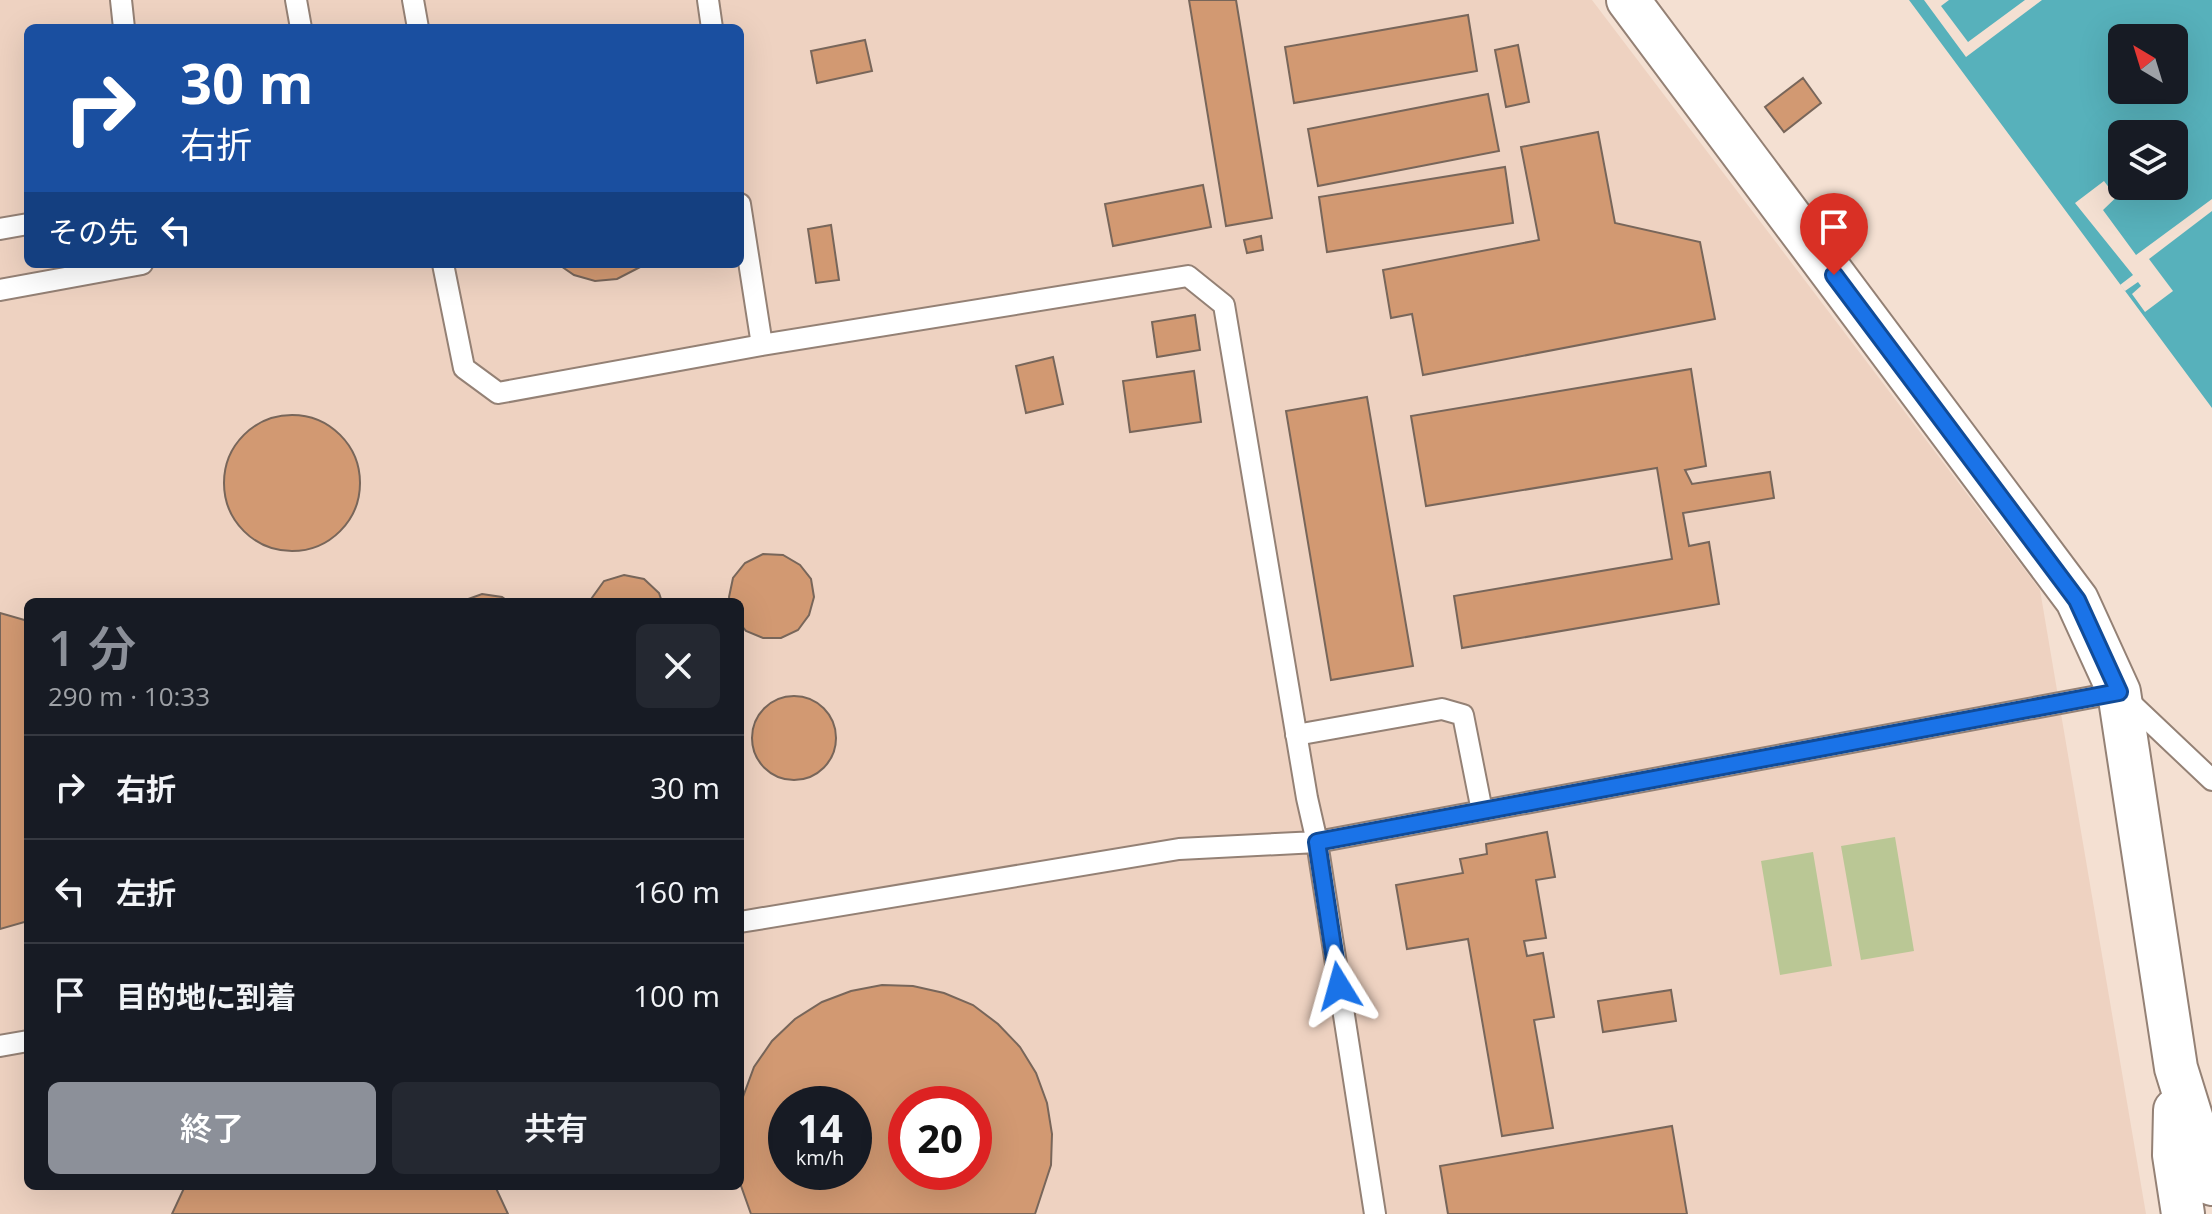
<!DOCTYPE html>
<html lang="ja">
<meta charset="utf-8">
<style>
body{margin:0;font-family:"Open Sans","Noto Sans JP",sans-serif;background:#242831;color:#f1f3f6;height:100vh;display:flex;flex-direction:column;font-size:30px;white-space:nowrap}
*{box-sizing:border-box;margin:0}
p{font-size:26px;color:#9ea1a6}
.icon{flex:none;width:44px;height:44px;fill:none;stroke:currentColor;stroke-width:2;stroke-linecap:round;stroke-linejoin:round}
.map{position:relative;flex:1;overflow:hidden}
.details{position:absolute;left:24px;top:598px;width:720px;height:592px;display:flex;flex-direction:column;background:#171b24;border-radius:12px;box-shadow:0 8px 32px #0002}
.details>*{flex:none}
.guide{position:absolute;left:24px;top:24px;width:720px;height:244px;border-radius:12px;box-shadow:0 8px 32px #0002;background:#1a4fa0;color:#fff;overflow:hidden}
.needle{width:52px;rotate:322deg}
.buttons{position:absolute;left:2108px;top:24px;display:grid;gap:16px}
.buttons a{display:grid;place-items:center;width:80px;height:80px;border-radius:12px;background:#171b24;box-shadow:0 8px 32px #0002;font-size:40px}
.speed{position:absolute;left:768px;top:1086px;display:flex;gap:16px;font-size:40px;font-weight:700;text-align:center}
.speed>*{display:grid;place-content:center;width:104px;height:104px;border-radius:50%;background:#171b24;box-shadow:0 8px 32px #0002;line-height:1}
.speed small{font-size:20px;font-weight:400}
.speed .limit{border:12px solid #d22;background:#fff;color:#111}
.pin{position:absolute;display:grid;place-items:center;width:68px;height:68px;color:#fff;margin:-82px -34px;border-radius:50% 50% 50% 0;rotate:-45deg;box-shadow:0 0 8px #0007}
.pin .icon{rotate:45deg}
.me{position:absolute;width:88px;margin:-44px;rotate:352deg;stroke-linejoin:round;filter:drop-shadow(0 0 6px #0008)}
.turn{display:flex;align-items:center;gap:28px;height:168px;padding:0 24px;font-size:36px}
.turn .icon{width:104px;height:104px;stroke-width:2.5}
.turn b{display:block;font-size:56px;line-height:68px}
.then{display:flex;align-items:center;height:76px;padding:0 24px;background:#0003;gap:16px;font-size:30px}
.round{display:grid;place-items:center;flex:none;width:84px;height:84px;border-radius:12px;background:#242831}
.head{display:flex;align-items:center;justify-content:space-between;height:136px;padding:0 24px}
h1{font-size:48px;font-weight:600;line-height:60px;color:#8c9099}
.action{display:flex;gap:16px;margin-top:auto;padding:16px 24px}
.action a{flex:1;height:92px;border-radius:12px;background:#8c9099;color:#fff;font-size:32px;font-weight:600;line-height:92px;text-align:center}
.action a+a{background:#242831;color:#f1f3f6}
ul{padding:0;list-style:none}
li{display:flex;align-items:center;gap:24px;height:104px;padding:0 24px;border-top:2px solid #363941}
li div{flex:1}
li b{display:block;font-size:30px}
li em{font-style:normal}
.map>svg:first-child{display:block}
.built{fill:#eed2c1;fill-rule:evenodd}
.green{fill:#bac795}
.water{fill:#57b1bb;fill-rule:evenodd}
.pier{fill:#f4e0d2}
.building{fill:#d29972;stroke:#78665a;stroke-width:2;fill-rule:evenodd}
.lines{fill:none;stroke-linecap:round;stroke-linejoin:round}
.lane-casing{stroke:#948175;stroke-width:24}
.street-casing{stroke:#948175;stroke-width:46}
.lane{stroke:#fff;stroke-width:20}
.street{stroke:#fff;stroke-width:42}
.route-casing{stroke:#114b97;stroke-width:20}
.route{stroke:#1a73e8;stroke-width:14}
</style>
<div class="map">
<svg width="2212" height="1214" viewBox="0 0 2212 1214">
<rect width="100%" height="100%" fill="#f4e0d2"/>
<path class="built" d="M 0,0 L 1592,0 L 2040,590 L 2146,1214 L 0,1214 ZM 28,28 L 740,28 L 740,264 L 28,264 ZM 28,602 L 740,602 L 740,1186 L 28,1186 ZM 786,1104 L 854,1104 L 854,1172 L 786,1172 ZM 906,1104 L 974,1104 L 974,1172 L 906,1172 Z"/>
<path class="green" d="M 1895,837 L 1914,951 L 1861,960 L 1841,846 Z
M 1813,852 L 1832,966 L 1780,975 L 1761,861 Z"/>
<path class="water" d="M 1909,0 L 2212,0 L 2212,408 ZM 2122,38 L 2174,38 L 2174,90 L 2122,90 ZM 2122,134 L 2174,134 L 2174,186 L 2122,186 Z"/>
<path class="pier" d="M 1924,0 L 1949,0 L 1941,6 L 1968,42 L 2025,0 L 2042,0 L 1966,57 Z
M 2122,180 L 2122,186 L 2128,186 L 2103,210 L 2136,255 L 2212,199 L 2212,211 L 2149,259 L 2173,291 L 2145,312 L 2132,294 L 2141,286 L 2138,282 L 2125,291 L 2120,285 L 2133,275 L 2075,203 L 2104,181 L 2110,189 Z"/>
<path class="building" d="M 1189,0 L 1236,0 L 1272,218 L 1226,226 Z
M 1468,15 L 1477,71 L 1294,103 L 1285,47 Z
M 865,40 L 872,71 L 817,83 L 811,51 Z
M 1518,45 L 1529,102 L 1506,107 L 1495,50 Z
M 1803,78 L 1821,103 L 1784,132 L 1765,107 Z
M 1488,94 L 1499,151 L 1318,186 L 1308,129 Z
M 1598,132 L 1615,223 L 1700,242 L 1715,319 L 1423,375 L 1412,314 L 1391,318 L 1383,270 L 1539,240 L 1521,147 Z
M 1505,167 L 1513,223 L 1327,252 L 1319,197 Z
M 1203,185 L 1211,227 L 1113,246 L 1105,204 Z
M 831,225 L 839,280 L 816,283 L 808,229 Z
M 1261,236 L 1263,250 L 1247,253 L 1244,240 Z
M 558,264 L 646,264 L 617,279 L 595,281 L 574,275 Z
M 1195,315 L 1200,350 L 1157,357 L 1152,322 Z
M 1053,357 L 1063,404 L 1026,413 L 1016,366 Z
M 1691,369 L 1706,466 L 1685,470 L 1692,484 L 1770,472 L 1774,498 L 1683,513 L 1689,546 L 1709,542 L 1719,604 L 1462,648 L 1454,596 L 1672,559 L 1657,468 L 1426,506 L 1411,416 Z
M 1194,371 L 1201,422 L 1130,432 L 1123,381 Z
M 1367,397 L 1413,666 L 1331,680 L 1286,411 Z
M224 483a68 68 0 1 1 136 0a68 68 0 1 1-136 0Z
M 763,554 L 783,555 L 800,565 L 811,579 L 814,597 L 809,615 L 798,630 L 781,638 L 763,638 L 746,631 L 740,624 L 740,602 L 730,602 L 729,597 L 733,578 L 745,563 Z
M 624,575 L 644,579 L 659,593 L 662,602 L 589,602 L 604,581 Z
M 482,594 L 502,597 L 509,602 L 460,602 Z
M 0,613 L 28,621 L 28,921 L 0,929 Z
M752 738a42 42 0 1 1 84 0a42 42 0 1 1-84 0Z
M 1547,832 L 1555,877 L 1536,880 L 1546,938 L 1524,941 L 1527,956 L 1543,953 L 1554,1017 L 1534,1020 L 1553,1128 L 1502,1136 L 1468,939 L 1407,949 L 1396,885 L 1463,873 L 1460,859 L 1487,854 L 1486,844 Z
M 882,985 L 913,986 L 944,993 L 973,1005 L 998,1024 L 1020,1047 L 1036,1073 L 1047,1103 L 1052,1134 L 1051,1165 L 1035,1214 L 751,1214 L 740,1183 L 740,1105 L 754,1067 L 772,1041 L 795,1019 L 822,1002 L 851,991 ZM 786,1104 L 854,1104 L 854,1172 L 786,1172 ZM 906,1104 L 974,1104 L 974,1172 L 906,1172 Z
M 1671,990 L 1676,1021 L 1603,1032 L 1598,1001 Z
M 1672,1126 L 1687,1214 L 1448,1214 L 1440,1166 Z
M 185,1186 L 495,1186 L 508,1214 L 172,1214 Z"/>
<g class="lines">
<g class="lane-casing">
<path id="lane" d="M 121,0 L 124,28
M 296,0 L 301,28
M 413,0 L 418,28
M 708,0 L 712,28
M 0,229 L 28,224
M 443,264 L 464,368 L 498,393 L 762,345 L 740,204
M 0,290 L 142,264
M 762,345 L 1188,276 L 1224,305 L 1307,798 L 1317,842 L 1375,1214
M 1296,735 L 1442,709 L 1463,715 L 1482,811
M 740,922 L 1179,849 L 1317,842 L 2119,692 L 2212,780
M 0,1046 L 28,1041"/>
</g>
<g class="street-casing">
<path id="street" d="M 1628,0 L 2077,600 L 2119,692 L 2176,1068 L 2212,1184
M 2175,1110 L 2174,1155 L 2183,1214"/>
</g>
<use href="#lane" class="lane"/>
<use href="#street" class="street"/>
</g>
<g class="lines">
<g class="route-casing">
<path id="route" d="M 1339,986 L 1317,842 L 2119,692 L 2077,600 L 1834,275"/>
</g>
<use href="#route" class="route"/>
</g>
</svg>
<div class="buttons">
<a><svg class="needle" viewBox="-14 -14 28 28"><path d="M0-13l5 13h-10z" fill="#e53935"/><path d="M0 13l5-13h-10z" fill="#9ea1a6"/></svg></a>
<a><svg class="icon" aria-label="layers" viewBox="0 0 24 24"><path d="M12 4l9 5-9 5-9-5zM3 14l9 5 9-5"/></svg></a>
</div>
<div class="speed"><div>14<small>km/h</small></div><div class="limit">20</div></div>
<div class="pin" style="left:1834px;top:275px;background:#d93025"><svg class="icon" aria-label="arrive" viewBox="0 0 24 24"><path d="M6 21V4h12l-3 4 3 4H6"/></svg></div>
<svg class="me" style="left:1339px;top:986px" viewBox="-20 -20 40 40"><path d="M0-17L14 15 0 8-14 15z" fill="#1a73e8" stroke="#fff" stroke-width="4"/></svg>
<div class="guide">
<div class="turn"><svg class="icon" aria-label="right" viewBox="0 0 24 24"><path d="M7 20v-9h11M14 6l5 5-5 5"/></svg><div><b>30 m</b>右折</div></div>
<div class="then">その先<svg class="icon" aria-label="left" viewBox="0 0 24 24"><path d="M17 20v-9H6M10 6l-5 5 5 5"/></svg></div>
</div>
<section class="details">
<div class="head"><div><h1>1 分</h1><p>290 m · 10:33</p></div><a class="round"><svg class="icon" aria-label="close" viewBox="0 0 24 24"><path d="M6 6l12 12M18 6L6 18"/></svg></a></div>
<ul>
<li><svg class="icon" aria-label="right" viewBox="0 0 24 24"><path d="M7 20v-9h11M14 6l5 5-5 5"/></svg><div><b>右折</b></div><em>30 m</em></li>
<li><svg class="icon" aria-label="left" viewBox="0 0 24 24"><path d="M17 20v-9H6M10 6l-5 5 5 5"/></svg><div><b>左折</b></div><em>160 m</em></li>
<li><svg class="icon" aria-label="arrive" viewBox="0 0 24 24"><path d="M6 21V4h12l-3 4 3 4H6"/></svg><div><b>目的地に到着</b></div><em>100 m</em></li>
</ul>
<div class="action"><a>終了</a><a>共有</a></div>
</section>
</div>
